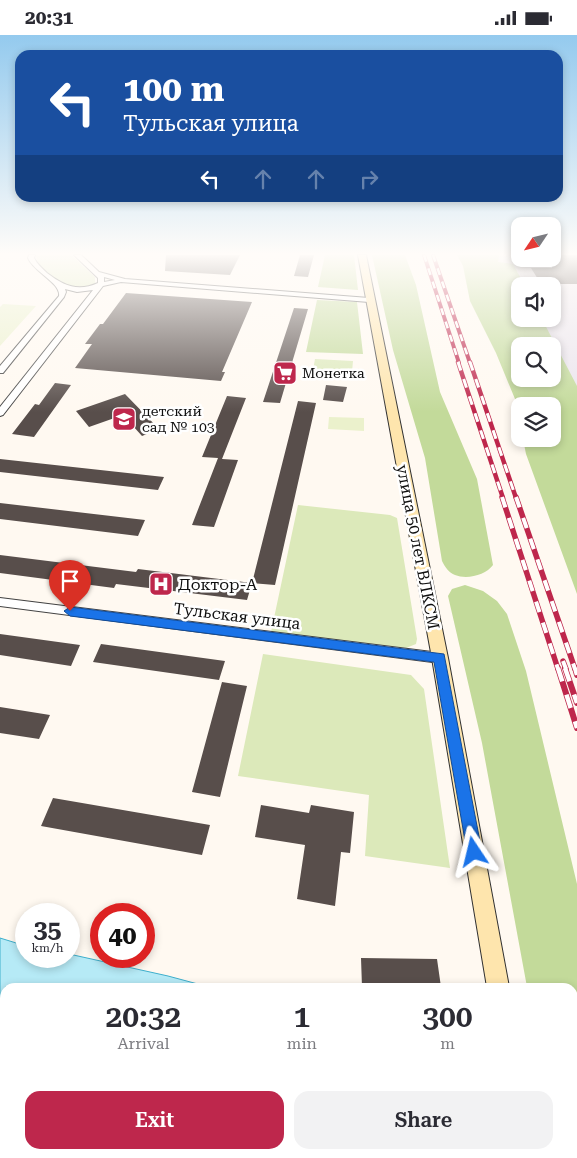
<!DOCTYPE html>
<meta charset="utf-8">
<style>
body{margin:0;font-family:"Roboto Serif",serif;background:#f2f2f3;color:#2b2b33;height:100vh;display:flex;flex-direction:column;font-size:19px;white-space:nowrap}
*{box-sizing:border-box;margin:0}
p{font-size:16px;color:#7c7c81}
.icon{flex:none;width:28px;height:28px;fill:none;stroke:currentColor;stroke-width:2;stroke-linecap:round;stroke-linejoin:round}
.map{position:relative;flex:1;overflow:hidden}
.sheet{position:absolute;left:0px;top:948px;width:578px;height:176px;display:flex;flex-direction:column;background:#fff;border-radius:15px 15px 0 0;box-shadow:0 2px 8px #0003}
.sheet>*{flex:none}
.guide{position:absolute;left:15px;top:15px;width:548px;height:152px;border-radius:15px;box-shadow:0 2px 8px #0003;background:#1a4fa0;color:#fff;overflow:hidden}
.needle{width:32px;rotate:235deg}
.controls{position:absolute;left:511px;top:182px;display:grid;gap:10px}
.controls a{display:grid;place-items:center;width:50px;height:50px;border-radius:10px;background:#fff;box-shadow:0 2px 8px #0003;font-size:25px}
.speed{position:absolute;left:15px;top:868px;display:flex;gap:10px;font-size:25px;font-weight:700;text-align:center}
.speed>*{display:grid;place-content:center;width:65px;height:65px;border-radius:50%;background:#fff;box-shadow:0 2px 8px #0003;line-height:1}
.speed small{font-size:12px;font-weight:400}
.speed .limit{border:8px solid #d22;background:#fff;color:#111}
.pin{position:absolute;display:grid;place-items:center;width:42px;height:42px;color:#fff;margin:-51px -21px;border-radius:50% 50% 50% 0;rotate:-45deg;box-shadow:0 0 5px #0007}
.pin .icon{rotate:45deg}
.me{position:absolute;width:55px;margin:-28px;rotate:350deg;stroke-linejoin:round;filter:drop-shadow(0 0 4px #0008)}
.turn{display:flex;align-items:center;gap:18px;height:105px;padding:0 25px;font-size:22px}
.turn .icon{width:65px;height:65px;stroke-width:2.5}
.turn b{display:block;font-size:35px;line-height:42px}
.lanes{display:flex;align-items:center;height:48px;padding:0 25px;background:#0003;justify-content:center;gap:25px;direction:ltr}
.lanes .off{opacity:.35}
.eta{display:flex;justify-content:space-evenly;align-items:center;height:85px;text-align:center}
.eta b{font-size:30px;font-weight:600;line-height:35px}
.action{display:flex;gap:10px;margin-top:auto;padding:10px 25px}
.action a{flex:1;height:58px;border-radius:15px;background:#be274c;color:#fff;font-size:20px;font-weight:600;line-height:58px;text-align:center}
.action a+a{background:#f2f2f3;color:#2b2b33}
.status{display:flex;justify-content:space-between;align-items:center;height:35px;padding:0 25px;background:#fff;direction:ltr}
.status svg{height:14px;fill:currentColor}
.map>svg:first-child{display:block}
.industrial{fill:#eae4ed;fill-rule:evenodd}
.green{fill:#dce9ba}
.forest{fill:#c3da9a;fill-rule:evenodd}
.pitch{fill:#ebf1cc}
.water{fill:#b6eaf6;stroke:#3eafcc}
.building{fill:#584e4b}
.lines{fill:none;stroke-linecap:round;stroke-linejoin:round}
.street-casing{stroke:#424242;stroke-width:2}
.secondary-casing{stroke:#313131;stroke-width:2}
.street{fill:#fff;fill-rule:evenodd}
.secondary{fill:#fee5ad;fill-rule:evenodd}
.rail-far3-casing{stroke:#be274c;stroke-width:4}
.rail-far2-casing{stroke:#be274c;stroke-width:4.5}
.rail-far1-casing{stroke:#be274c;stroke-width:5.5}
.rail-casing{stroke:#be274c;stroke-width:6}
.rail-far3{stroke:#fff;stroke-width:2.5;stroke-dasharray:7;stroke-linecap:butt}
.rail-far2{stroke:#fff;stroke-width:3;stroke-dasharray:9;stroke-linecap:butt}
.rail-far1{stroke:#fff;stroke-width:4;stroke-dasharray:11;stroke-linecap:butt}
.rail{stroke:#fff;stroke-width:4.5;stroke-dasharray:14;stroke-linecap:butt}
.route{fill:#1a73e8;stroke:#114b97}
.labels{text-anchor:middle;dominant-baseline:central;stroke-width:5;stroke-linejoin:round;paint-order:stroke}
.far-poi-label{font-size:14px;fill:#0f0f0f;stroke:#fff;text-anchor:start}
.street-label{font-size:16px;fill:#0f0f0f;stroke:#fff}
.poi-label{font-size:16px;fill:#0f0f0f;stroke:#fff;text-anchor:start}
</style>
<div class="status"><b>20:31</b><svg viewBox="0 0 49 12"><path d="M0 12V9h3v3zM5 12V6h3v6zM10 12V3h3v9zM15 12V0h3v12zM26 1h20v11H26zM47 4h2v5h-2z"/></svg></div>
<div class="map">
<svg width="577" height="1123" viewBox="0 0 577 1123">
<rect width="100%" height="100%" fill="#fff9f1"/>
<path class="industrial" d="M 488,220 L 520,220 L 520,224 L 552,224 L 577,220 L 577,403 L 552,344 L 552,311 L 532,311 ZM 520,251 L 552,251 L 552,284 L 520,284 Z"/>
<path class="green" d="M 36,220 L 71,220 L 95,242 L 95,248 C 79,264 38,240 36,220 Z
M 315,324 L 353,326 L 352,337 L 313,335 Z
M 298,470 L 390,480 L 397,483 L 417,604 L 416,609 L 406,613 L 271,597 Z
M 263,619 L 411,640 L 424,654 L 450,833 L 365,821 L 369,760 L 238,741 Z"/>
<path class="forest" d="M 325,220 L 354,220 L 358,255 L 318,252 Z
M 372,220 L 405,220 L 416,250 L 440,357 L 477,444 L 493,530 C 486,540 467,545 455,540 C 449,538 445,532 442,526 L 425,423 L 393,315 Z
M 457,220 L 499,220 L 498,227 L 513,229 L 525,251 L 520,251 L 520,284 L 542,284 L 577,351 L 577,559 L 526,419 L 523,404 L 552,404 L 552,371 L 520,371 L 520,391 L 515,364 L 496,318 L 470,266 L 463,231 ZM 552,311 L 552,344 L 520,344 L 520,311 Z
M 317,265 L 357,267 L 363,319 L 306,317 Z
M 465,550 L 483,556 L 497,566 L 507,579 L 526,636 L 577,849 L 577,1123 L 561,1123 L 560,1119 L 572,1119 L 572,952 L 527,952 L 482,708 L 448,561 L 452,554 Z"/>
<path class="pitch" d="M 3,269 L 36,271 L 0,311 L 0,272 Z
M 329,382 L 364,383 L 364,396 L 328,394 Z"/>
<path class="water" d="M 0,903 L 26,911 L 26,921 L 69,921 L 69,919 L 168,941 L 209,952 L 5,952 L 5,1119 L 353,1119 L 353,1123 L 0,1123 Z"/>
<path class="building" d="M 166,220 L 240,220 L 230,240 L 165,236 Z
M 300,220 L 314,220 L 308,242 L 294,241 Z
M 552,220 L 577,220 L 577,249 L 541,249 L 531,233 L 552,233 Z
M 126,258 L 252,267 L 222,337 L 225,337 L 221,346 L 75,333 L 92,309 L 85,309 L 100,289 L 103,289 Z
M 294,273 L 308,274 L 280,368 L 263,367 Z
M 55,348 L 71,350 L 34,402 L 12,399 L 35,369 L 39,370 Z
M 326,350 L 347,352 L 343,367 L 323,365 Z
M 125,359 L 159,394 L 142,401 L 123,380 L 89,392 L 76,376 Z
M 227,361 L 246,363 L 222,424 L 238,425 L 214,492 L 192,490 L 218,423 L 202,422 Z
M 298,366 L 316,368 L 275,550 L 252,548 L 247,565 L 116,549 L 114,553 L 0,538 L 0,520 L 136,537 L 138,534 L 252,548 Z
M 0,424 L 164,442 L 158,455 L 0,437 Z
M 0,468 L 145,485 L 138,501 L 0,484 Z
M 0,599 L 80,610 L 71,631 L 0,620 Z
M 101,609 L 225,626 L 219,645 L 93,627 Z
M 222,647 L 247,651 L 220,762 L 192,757 Z
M 0,672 L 50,680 L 39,704 L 0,698 Z
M 53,763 L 210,790 L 202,820 L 41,791 Z
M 261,770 L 309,778 L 311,770 L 354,777 L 350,818 L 341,817 L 335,871 L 297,864 L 305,810 L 255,802 Z
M 361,923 L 437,924 L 441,952 L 362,952 Z"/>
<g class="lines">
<g class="street-casing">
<path id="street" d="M 29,220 L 35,220 L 34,223 C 37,229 42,233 47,238 C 64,251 78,257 98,248 L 98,243 L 74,220 L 81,220 L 99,237 L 125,244 L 369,263 L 372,265 L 369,267 L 121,247 L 103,251 L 3,380 L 0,381 L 0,372 L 93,255 L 77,257 L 65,254 L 66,257 L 64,262 L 3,338 L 0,338 L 0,331 L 59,261 C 61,248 34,237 28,223 ZM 104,242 L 115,245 L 104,247 Z
M 0,563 L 440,618 L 444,619 L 446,623 L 444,627 L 440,628 L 0,571 Z"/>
</g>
<g class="secondary-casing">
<path id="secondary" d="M 358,220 L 366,220 L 448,623 L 509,952 L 487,952 L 432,623 Z
M 515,1119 L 541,1119 L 542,1123 L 516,1123 Z"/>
</g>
<use href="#street" class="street"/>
<use href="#secondary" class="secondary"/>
<g class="rail-far3-casing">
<path id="rail-far3" d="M 424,220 L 459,328
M 433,220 L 470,328"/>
</g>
<g class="rail-far2-casing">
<path id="rail-far2" d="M 458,327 L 503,463
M 470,327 L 516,463"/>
</g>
<g class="rail-far1-casing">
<path id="rail-far1" d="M 502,462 L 558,634
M 516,462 L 575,634
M 563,626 L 566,634"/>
</g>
<g class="rail-casing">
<path id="rail" d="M 558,633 L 577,693
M 565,633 L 577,668
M 575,633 L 577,640"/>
</g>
<use href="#rail-far3" class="rail-far3"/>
<use href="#rail-far2" class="rail-far2"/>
<use href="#rail-far1" class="rail-far1"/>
<use href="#rail" class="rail"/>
</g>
<linearGradient id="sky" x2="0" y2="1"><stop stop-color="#94caee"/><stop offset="0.58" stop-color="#fffcf9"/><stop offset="1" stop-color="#fffcf9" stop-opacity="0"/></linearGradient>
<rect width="577" height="377" fill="url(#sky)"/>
<path class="route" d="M 70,572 L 444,619 L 482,817 L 480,823 L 474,825 L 469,823 L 467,817 L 434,627 L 70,581 L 64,576 Z"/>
<defs>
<g id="supermarket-square" transform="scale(1.25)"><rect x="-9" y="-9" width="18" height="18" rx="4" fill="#be274c" stroke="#fff"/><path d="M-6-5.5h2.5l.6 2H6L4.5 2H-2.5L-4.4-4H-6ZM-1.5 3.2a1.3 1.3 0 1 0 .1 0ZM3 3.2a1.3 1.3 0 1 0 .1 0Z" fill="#fff"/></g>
<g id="school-square" transform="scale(1.25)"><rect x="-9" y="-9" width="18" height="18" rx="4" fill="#be274c" stroke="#fff"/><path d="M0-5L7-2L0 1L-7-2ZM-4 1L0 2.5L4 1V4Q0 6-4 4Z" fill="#fff"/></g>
<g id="hospital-square" transform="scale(1.25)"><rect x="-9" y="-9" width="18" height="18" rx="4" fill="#be274c" stroke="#fff"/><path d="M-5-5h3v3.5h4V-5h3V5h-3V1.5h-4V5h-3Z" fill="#fff"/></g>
</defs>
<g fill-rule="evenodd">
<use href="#supermarket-square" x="285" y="338"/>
<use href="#school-square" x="124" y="384"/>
<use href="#hospital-square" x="161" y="549"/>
</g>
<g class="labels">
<g class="far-poi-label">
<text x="302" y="338">Монетка</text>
<text x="142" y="376">детский<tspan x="142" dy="16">сад № 103</tspan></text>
</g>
<g class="street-label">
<text transform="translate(418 512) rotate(79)">улица 50 лет ВЛКСМ</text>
<text transform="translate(237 581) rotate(7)">Тульская улица</text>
</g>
<g class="poi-label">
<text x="178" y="549">Доктор-А</text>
</g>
</g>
</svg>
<div class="controls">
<a><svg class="needle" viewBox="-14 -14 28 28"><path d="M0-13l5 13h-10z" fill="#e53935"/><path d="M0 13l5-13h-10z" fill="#7c7c81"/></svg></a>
<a><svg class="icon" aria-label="sound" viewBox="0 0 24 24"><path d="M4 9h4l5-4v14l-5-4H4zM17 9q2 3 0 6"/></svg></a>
<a><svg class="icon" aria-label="search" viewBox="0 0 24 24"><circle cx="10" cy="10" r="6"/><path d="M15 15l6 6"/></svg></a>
<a><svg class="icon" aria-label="layers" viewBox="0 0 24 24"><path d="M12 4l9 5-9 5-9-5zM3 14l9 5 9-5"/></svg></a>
</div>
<div class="speed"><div>35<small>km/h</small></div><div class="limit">40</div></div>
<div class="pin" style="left:70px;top:576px;background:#d93025"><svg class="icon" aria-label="arrive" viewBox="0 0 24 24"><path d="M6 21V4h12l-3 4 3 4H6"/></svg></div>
<svg class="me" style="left:474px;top:817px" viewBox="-20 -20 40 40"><path d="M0-17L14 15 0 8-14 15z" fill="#1a73e8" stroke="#fff" stroke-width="4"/></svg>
<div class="guide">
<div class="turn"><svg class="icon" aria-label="left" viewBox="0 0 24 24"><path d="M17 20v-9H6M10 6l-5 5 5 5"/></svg><div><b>100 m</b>Тульская улица</div></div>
<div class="lanes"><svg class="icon" aria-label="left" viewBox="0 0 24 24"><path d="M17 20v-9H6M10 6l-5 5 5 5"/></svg><svg class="icon off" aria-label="ahead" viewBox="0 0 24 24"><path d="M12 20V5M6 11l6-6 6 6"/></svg><svg class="icon off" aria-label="ahead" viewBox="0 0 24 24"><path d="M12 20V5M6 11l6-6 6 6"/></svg><svg class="icon off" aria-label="right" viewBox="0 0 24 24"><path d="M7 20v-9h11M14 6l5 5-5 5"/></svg></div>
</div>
<section class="sheet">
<div class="eta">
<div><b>20:32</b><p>Arrival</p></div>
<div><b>1</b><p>min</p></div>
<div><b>300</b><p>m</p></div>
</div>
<div class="action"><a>Exit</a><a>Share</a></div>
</section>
</div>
